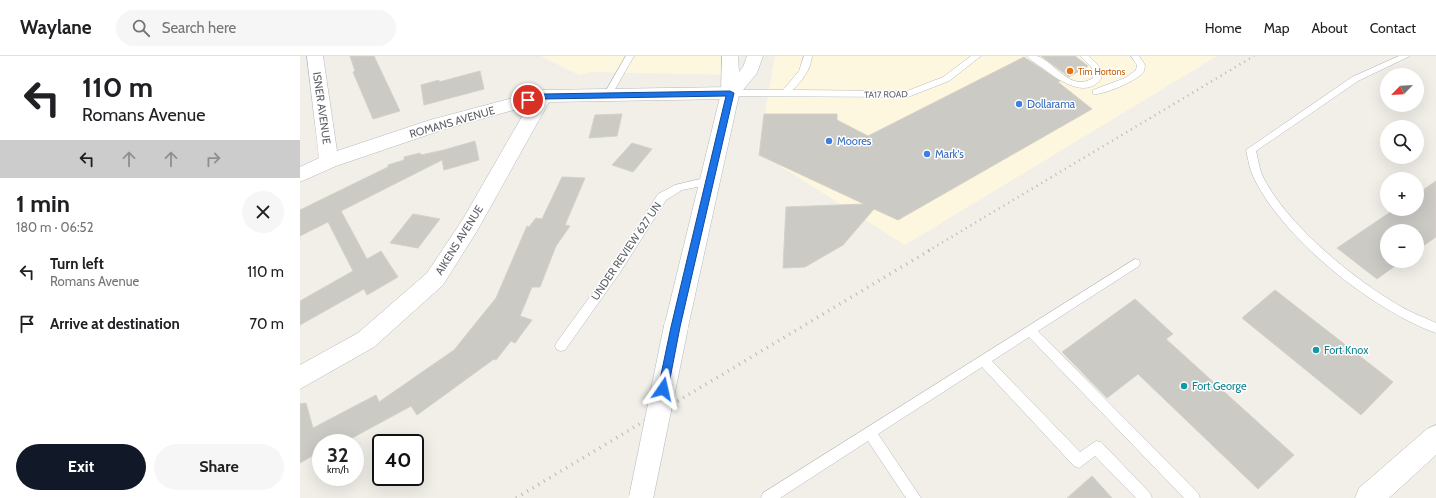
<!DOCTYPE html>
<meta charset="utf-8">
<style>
body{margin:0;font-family:Cabin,sans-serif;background:#f6f6f6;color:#202124;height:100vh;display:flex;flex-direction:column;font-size:15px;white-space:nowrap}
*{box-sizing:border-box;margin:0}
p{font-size:13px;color:#757577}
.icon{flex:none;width:22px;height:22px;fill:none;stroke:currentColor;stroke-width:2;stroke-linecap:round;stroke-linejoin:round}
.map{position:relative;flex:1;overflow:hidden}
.drawer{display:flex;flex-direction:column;background:#fff;width:300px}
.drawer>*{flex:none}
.guide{background:#fff;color:#202124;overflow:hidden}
.needle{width:26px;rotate:246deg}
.tools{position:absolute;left:1080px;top:12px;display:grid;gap:8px}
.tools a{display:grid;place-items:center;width:44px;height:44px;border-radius:50%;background:#fff;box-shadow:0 4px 16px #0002;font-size:20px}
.speed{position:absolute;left:12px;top:378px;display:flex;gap:8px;font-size:20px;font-weight:700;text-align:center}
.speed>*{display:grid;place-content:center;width:52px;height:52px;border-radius:50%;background:#fff;box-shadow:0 4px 16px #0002;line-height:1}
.speed small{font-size:10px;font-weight:400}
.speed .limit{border:2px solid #111;border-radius:6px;background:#fff;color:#111}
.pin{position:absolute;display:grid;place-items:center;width:34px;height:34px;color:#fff;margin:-17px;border:2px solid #fff;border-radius:50%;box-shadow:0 1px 4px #0007}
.me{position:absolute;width:44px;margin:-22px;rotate:11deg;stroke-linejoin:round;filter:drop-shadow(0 0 3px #0008)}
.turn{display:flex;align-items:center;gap:14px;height:84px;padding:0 16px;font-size:18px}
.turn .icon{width:52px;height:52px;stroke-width:2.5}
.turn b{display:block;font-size:28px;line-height:34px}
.lanes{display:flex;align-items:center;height:38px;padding:0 16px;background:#0003;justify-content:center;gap:20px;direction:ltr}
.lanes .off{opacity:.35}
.round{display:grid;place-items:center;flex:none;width:42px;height:42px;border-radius:21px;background:#f6f6f6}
.head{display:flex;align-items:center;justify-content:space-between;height:68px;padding:0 16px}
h1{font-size:24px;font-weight:800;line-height:30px}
.primary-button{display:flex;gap:8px;margin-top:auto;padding:8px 16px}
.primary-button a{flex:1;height:46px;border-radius:24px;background:#111827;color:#fff;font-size:16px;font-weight:800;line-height:46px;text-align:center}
.primary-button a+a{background:#f6f6f6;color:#202124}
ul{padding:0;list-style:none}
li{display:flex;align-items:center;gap:12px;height:52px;padding:0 16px}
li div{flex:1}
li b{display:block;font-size:15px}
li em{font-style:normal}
header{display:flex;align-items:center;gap:24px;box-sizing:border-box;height:56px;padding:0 20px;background:#fff;border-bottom:1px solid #e0e0e0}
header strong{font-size:19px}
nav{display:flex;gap:22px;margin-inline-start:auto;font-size:14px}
.search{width:280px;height:36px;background:#f6f6f6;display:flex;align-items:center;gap:10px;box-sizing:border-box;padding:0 14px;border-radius:22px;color:#757577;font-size:15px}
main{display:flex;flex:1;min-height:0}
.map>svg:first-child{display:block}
.commercial{fill:#fef7e0}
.building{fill:#cccac5;stroke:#d6d1c6}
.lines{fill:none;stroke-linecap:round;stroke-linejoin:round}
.service-casing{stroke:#b5b8bc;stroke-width:1}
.minor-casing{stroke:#b5b8bc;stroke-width:1}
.tertiary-casing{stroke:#b5b8bc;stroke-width:1}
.service{fill:#fff;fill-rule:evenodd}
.minor{fill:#fff;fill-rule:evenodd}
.tertiary{fill:#fff;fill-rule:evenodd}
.rail-far1{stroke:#b6b7b8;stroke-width:2.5;stroke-dasharray:1 4.5;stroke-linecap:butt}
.rail{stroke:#b6b7b8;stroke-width:3.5;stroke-dasharray:1 5.5;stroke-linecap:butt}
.tertiary-bridge-casing{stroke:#b5b8bc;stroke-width:25;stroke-linecap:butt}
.tertiary-bridge{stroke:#fff;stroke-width:24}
.route{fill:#1a73e8;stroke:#114b97}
.food-dot{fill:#e8710a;stroke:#fff;stroke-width:1.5}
.shop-dot{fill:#3f7fe0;stroke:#fff;stroke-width:1.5}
.culture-dot{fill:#0f9aa8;stroke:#fff;stroke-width:1.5}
.labels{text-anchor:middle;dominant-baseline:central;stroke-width:3;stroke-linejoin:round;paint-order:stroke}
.far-food-label{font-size:9px;fill:#c56008;stroke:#fff;text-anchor:start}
.far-street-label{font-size:9px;fill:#5f6368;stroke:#fff}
.shop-label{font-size:11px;fill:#366cbe;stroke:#fff;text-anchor:start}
.street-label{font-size:11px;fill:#5f6368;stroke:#fff}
.culture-label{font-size:11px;fill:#0d838f;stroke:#fff;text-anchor:start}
</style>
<header>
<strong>Waylane</strong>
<div class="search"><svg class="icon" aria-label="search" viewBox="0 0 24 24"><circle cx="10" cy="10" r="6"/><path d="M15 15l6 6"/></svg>Search here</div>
<nav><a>Home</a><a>Map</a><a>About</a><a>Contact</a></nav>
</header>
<main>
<section class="drawer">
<div class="guide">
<div class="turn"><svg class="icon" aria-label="left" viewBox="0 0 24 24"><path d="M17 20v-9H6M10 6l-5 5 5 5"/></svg><div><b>110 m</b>Romans Avenue</div></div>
<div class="lanes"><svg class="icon" aria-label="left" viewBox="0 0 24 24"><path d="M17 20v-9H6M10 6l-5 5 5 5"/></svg><svg class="icon off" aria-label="ahead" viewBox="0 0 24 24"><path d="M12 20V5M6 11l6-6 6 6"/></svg><svg class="icon off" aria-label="ahead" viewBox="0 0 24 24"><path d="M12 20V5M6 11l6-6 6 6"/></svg><svg class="icon off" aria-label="right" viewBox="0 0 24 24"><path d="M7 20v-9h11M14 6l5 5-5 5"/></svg></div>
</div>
<div class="head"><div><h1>1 min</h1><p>180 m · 06:52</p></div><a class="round"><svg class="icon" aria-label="close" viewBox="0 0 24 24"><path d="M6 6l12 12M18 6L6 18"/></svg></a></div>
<ul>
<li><svg class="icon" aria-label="left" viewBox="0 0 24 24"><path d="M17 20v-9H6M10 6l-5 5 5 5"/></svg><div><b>Turn left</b><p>Romans Avenue</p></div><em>110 m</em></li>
<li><svg class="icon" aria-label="arrive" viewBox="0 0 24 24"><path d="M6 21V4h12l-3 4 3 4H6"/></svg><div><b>Arrive at destination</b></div><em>70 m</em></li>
</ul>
<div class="primary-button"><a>Exit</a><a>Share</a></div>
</section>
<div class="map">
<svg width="1136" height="442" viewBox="0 0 1136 442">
<rect width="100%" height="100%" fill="#f1efe8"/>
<path class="commercial" d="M 241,0 L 440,0 L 436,19 L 292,16 L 279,19 Z
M 475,0 L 917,0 L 605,189 L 458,96 Z"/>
<path class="building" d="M 50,0 L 74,0 L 100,55 L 73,63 L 53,16 L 55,15 Z
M 741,0 L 775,0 L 788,10 L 769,21 Z
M 724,1 L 760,25 L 758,26 L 792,53 L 598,164 L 574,153 L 543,189 L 505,211 L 483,212 L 486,151 L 564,148 L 459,99 L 464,58 L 537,58 L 537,64 L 568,80 Z
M 180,15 L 184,33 L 124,49 L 121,29 L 139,24 L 139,26 Z
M 322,58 L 317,80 L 289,82 L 295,59 Z
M 175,85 L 179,104 L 144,114 L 142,104 L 41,155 L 67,203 L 81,195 L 98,221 L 67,239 L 64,233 L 0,269 L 0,245 L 53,215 L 28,166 L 0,180 L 0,154 L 88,111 L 88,109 L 104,104 L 104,101 L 120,97 L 121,99 L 144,94 Z
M 332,87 L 352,93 L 333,116 L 312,109 Z
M 262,121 L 285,122 L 265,169 L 270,170 L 256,190 L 240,231 L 232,231 L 220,260 L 232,264 L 215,287 L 211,285 L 196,304 L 194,303 L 117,359 L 111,350 L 43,387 L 17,387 L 19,396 L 0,407 L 0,348 L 6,347 L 13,372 L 76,339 L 79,346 L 154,294 L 196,242 L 227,170 L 229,171 L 236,162 L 242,163 Z
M 1136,125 L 1136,181 L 1117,194 L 1117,175 L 1087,175 L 1087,205 L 1102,205 L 1077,223 L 1037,192 L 1095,153 L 1117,153 L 1117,138 Z
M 113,158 L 140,163 L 118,192 L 90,187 Z
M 975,234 L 1093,326 L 1061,359 L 942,262 Z
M 835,243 L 873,278 L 866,283 L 994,399 L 958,433 L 838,318 L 807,342 L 762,296 Z
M 792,420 L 812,442 L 767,442 Z"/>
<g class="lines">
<g class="service-casing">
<path id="service" d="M 326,0 L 334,0 L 311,40 L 305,40 L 304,38 Z
M 504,0 L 512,0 C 511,14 502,24 493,34 L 607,35 L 643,21 L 671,0 L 681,0 L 649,25 L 608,41 L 430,40 L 426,37 L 430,34 L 483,34 L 499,15 Z
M 727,0 C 730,0 734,0 737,0 C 754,5 770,37 793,22 L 792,12 L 780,0 L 789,0 L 800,11 L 801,23 C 785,44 757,23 741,11 C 737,8 731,5 727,0 Z
M 831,0 L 839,0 L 845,9 C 845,10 844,15 844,15 C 840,24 801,40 793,38 L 793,34 L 825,22 L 836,14 L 837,9 Z
M 1099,0 L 1110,0 L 1058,25 L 956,95 C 958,103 959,111 962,119 C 986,168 1053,223 1100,250 C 1111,257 1124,261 1136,267 L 1136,277 C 1072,254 980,181 952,118 C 949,110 948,102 946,94 L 1052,21 Z
M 409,121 L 412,122 L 414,125 L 412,128 L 382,134 L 366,144 L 321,215 L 265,294 L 261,295 L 257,294 L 255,290 L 257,286 L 313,209 L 358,138 L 375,129 Z
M 835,203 L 839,204 L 840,207 L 839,210 L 738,275 L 898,437 L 900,442 L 884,442 L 729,281 L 692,305 L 780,396 L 796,385 L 801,386 L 850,437 L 852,442 L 836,442 L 795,400 L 779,412 L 774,410 L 682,311 L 578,378 L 621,442 L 606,442 L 568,385 L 480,442 L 461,442 L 463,437 Z"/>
</g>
<g class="minor-casing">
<path id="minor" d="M 7,0 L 23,0 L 37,95 L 130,64 L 243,34 L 430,31 L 436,33 L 439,37 L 436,41 L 430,43 L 249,46 L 177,175 L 143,229 L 74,291 L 0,333 L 0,309 L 58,277 L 127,217 L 163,163 L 228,50 L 142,74 L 36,110 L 0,126 L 0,111 L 19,102 Z
M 1136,369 L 1136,399 L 1089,442 L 1055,442 L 1059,432 L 1127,373 Z"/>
</g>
<g class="tertiary-casing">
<path id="tertiary" d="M 422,0 L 438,0 L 439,16 L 443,11 L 447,0 L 463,0 L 457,17 L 439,39 L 388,271 L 384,278 L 376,281 L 368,278 L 364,271 L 421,37 Z"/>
</g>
<use href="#service" class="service"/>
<use href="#minor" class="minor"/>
<use href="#tertiary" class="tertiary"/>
<path class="rail-far1" d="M 628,195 L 954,0"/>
<path class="rail" d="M 216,442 L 630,194"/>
<g class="tertiary-bridge-casing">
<path id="tertiary-bridge" d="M 341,442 L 376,271"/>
</g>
<use href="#tertiary-bridge" class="tertiary-bridge"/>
</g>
<path class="route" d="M 430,35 L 434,37 L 380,271 L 368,333 L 367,336 L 363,338 L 359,336 L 358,333 L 371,271 L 426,40 L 243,43 L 228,47 L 224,44 L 243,38 Z"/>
<circle class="food-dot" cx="770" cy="15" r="4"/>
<g class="shop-dot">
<circle cx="719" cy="48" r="4"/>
<circle cx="529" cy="85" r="4"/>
<circle cx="627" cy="98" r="4"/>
</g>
<g class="culture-dot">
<circle cx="1016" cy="294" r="4"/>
<circle cx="884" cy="330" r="4"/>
</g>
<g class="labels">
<g class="far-food-label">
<text x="778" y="15">Tim Hortons</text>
</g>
<g class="far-street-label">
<text transform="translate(586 38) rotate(-1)">TA17 ROAD</text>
</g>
<g class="shop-label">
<text x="727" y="48">Dollarama</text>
<text x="537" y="85">Moores</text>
<text x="635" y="98">Mark's</text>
</g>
<g class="street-label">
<text transform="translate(22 52) rotate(82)">ISNER AVENUE</text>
<text transform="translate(152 66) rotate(-16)">ROMANS AVENUE</text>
<text transform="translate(159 184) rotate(-58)">AIKENS AVENUE</text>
<text transform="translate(326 195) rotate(-56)">UNDER REVIEW 627 UN</text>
</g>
<g class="culture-label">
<text x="1024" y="294">Fort Knox</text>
<text x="892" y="330">Fort George</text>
</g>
</g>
</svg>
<div class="tools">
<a><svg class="needle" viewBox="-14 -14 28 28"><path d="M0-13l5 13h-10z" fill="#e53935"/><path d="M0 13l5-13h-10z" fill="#757577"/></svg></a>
<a><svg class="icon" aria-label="search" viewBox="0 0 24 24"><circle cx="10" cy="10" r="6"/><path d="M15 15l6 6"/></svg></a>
<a>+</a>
<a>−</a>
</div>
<div class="speed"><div>32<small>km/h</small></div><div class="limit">40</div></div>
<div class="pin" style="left:228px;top:44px;background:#d93025"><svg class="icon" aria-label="arrive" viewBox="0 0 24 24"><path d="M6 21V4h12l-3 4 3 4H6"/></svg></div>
<svg class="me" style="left:363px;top:333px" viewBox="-20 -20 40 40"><path d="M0-17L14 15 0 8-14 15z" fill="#1a73e8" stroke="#fff" stroke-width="4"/></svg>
</div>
</main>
